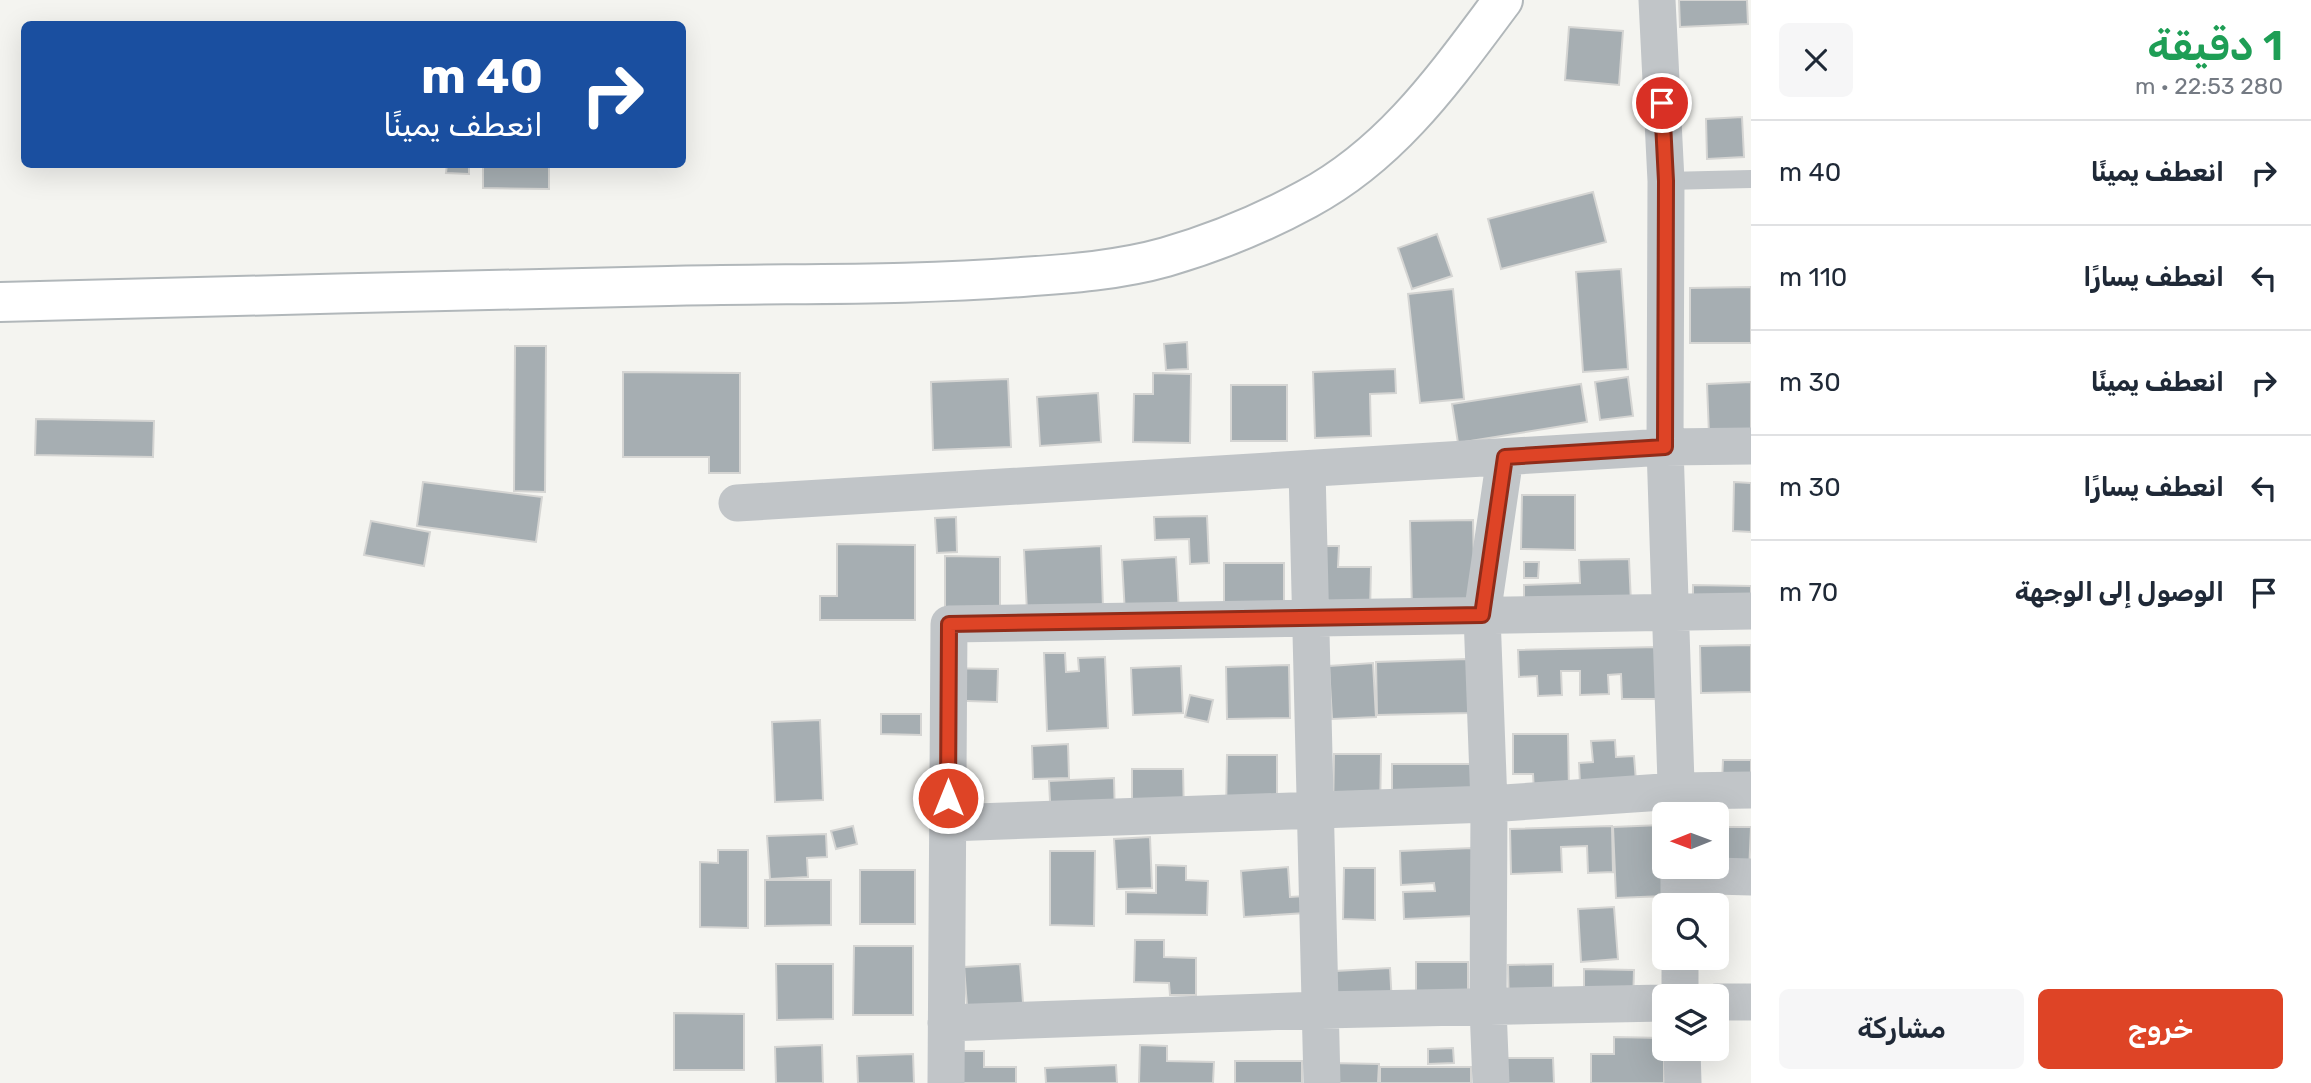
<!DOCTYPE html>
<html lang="ar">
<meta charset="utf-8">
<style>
body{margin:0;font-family:Rubik,Vazirmatn,sans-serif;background:#f6f6f7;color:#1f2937;direction:rtl;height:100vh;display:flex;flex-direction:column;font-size:26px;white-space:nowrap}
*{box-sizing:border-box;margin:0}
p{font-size:23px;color:#747a83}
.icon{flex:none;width:38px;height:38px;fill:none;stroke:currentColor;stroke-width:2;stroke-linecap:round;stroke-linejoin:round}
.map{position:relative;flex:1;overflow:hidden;direction:ltr}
.drawer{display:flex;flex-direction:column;background:#fff;width:560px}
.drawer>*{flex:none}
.top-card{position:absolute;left:21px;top:21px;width:665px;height:147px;border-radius:10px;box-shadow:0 7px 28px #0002;direction:rtl;background:#1a4fa0;color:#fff;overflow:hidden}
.needle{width:46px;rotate:269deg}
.buttons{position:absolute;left:1652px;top:802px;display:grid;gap:14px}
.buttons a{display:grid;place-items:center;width:77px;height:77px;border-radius:10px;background:#fff;box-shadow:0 7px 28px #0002;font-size:35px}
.pin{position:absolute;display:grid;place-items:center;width:60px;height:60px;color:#fff;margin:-30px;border:4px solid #fff;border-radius:50%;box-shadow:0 2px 7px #0007}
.me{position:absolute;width:77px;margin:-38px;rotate:0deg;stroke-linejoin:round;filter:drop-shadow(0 0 5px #0008)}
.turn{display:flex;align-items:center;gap:24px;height:147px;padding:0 28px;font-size:32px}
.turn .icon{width:91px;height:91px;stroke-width:2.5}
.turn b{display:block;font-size:49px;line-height:60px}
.round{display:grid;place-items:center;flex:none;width:74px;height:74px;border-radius:10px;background:#f6f6f7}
.head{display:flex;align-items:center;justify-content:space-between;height:119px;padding:0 28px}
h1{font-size:42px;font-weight:600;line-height:52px;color:#1e9e55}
.cta{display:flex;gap:14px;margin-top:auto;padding:14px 28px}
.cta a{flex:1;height:80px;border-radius:10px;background:#de4426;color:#fff;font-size:28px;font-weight:600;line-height:80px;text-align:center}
.cta a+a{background:#f6f6f7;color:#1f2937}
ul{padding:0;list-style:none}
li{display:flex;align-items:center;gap:21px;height:105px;padding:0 28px;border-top:2px solid #e0e1e3}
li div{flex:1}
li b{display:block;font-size:26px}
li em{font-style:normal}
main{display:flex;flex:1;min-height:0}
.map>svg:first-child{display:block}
.building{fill:#a6aeb2;stroke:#d5d5d3;stroke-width:2}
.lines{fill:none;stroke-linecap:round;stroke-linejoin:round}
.secondary-casing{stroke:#b1b7ba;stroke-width:42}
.service{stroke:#c1c5c8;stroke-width:18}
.minor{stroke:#c1c5c8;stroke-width:37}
.secondary{stroke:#fff;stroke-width:38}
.route-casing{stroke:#902c19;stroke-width:18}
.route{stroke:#de4426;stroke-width:12}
</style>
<main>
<section class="drawer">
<div class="head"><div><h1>1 دقيقة</h1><p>280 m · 22:53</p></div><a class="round"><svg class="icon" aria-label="close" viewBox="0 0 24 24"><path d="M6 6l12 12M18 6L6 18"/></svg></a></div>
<ul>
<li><svg class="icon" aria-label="right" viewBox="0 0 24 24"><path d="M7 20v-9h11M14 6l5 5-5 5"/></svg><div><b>انعطف يمينًا</b></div><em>40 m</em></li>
<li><svg class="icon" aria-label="left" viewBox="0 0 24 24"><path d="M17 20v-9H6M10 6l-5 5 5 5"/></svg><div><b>انعطف يسارًا</b></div><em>110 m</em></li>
<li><svg class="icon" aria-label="right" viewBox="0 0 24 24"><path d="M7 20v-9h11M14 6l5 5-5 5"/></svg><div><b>انعطف يمينًا</b></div><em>30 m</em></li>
<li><svg class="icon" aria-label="left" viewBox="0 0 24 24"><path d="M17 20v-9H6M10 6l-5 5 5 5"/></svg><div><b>انعطف يسارًا</b></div><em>30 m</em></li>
<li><svg class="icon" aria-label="arrive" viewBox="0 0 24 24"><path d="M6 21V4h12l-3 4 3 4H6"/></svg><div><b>الوصول إلى الوجهة</b></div><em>70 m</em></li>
</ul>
<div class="cta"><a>خروج</a><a>مشاركة</a></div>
</section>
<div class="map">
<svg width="1751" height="1083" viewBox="0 0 1751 1083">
<rect width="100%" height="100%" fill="#f4f4f0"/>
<path class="building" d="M 1679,0 L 1747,0 L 1748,24 L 1680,27 Z
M 1569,27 L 1623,31 L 1619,85 L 1565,80 Z
M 1742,117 L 1744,157 L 1707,159 L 1706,119 Z
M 447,164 L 469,164 L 469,174 L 446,173 Z
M 483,164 L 549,164 L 549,189 L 483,188 Z
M 1593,192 L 1606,242 L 1501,269 L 1488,219 Z
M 1437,234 L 1452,276 L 1412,289 L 1398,248 Z
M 1621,269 L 1628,369 L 1583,372 L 1576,272 Z
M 1751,287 L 1751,343 L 1690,343 L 1690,288 Z
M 1453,289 L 1464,399 L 1420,403 L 1408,294 Z
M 1187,342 L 1188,369 L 1166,370 L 1164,344 Z
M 515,346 L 546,346 L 545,492 L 514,491 Z
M 1395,369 L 1396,393 L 1370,394 L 1371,436 L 1315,438 L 1313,372 Z
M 623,372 L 740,373 L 740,473 L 709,473 L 709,457 L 623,457 Z
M 1153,373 L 1191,374 L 1190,443 L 1133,442 L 1134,394 L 1153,394 Z
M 1628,377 L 1633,416 L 1600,420 L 1595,382 Z
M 1008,379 L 1011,447 L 933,450 L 931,382 Z
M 1751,382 L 1751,433 L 1709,435 L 1707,384 Z
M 1581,384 L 1587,422 L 1458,443 L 1452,404 Z
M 1231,385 L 1287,385 L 1287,441 L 1231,441 Z
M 1098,393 L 1101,442 L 1040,446 L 1037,397 Z
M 36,419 L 154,421 L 153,457 L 35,455 Z
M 423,482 L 542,497 L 536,542 L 417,526 Z
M 1734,482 L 1751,483 L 1751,532 L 1733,531 Z
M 1522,495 L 1575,495 L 1575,550 L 1521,549 Z
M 1207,516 L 1209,563 L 1190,564 L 1189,539 L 1155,540 L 1154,517 Z
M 956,517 L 957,552 L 937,553 L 935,518 Z
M 1473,520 L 1475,610 L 1412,611 L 1410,521 Z
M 371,521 L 430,532 L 424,566 L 364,555 Z
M 837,544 L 915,545 L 915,620 L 820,620 L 820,596 L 837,596 Z
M 1101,546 L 1103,608 L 1027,612 L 1024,550 Z
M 1321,546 L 1339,546 L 1338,567 L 1371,567 L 1370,613 L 1321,612 Z
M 945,556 L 1000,557 L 1000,619 L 945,618 Z
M 1176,557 L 1179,612 L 1125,614 L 1122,560 Z
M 1629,559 L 1631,603 L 1524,606 L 1524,585 L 1580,583 L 1579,560 Z
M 1524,562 L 1539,562 L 1538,578 L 1524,578 Z
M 1224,563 L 1284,563 L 1284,609 L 1224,608 Z
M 1693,585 L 1751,586 L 1751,605 L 1693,604 Z
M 1751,645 L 1751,692 L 1701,693 L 1700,646 Z
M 1658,647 L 1658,699 L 1622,699 L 1621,674 L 1608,675 L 1609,694 L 1580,695 L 1580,671 L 1561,671 L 1562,695 L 1538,696 L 1537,676 L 1519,677 L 1518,650 Z
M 1044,653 L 1065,653 L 1066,672 L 1079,671 L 1078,658 L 1105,657 L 1108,728 L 1047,731 Z
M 1467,659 L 1469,713 L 1377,715 L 1376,662 Z
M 1373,663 L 1376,717 L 1332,719 L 1329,666 Z
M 1289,665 L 1290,718 L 1227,719 L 1226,667 Z
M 1181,666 L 1183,713 L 1133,715 L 1131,668 Z
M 939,668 L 998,669 L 997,702 L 938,700 Z
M 1190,695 L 1213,700 L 1208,722 L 1185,717 Z
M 881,714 L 921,714 L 921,735 L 881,734 Z
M 820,720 L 823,800 L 775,802 L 772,722 Z
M 1513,734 L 1568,734 L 1569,791 L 1534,791 L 1533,774 L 1513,774 Z
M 1615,740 L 1616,757 L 1634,756 L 1636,781 L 1580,784 L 1579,763 L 1593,762 L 1591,741 Z
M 1068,744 L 1069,778 L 1033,779 L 1032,746 Z
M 1334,754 L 1381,754 L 1380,813 L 1333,812 Z
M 1227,755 L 1277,755 L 1277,815 L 1226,815 Z
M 1723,760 L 1751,760 L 1751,781 L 1722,781 Z
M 1392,764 L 1474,764 L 1474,811 L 1392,811 Z
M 1132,769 L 1183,769 L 1184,816 L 1132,816 Z
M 1114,778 L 1115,818 L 1051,821 L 1049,781 Z
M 1662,825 L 1665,896 L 1616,898 L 1613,827 Z
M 853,826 L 857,844 L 836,849 L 831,831 Z
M 1612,826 L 1613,872 L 1588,873 L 1587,846 L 1561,847 L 1562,872 L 1511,874 L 1510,829 Z
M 1717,827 L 1751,827 L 1749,872 L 1717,866 Z
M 826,834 L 827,857 L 807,858 L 808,877 L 770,879 L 767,836 Z
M 1150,837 L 1152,888 L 1117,889 L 1114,839 Z
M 1472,848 L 1474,916 L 1404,919 L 1403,892 L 1435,891 L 1434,883 L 1401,885 L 1400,851 Z
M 718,850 L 748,850 L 748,928 L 700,927 L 700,862 L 718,863 Z
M 1050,851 L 1095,851 L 1094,926 L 1050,925 Z
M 1156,865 L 1186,866 L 1186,880 L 1208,881 L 1207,915 L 1126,914 L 1126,892 L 1156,893 Z
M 1288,867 L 1290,897 L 1305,896 L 1306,913 L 1244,917 L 1241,871 Z
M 1344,868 L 1375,868 L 1375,920 L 1343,919 Z
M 860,870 L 915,870 L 915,924 L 860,924 Z
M 765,880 L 831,880 L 831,925 L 765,926 Z
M 1614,907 L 1618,959 L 1581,962 L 1578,909 Z
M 1135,940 L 1164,940 L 1164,957 L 1196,958 L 1196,995 L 1170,995 L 1169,983 L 1134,982 Z
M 854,946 L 913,946 L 913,1015 L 853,1015 Z
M 1416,962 L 1468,962 L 1468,1008 L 1416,1008 Z
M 776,964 L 833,964 L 833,1019 L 777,1020 Z
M 1020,964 L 1024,1015 L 968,1019 L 964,967 Z
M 1553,964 L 1553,1009 L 1509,1010 L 1508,965 Z
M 1390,968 L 1392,1004 L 1337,1006 L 1335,971 Z
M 1584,969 L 1634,970 L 1633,1004 L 1584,1003 Z
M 674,1013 L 744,1014 L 744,1070 L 674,1070 Z
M 1614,1037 L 1664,1038 L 1664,1083 L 1591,1083 L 1591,1054 L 1614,1054 Z
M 822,1045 L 823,1083 L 776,1083 L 775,1047 Z
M 1140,1045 L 1167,1046 L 1167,1061 L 1214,1062 L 1213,1083 L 1139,1083 Z
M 1453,1048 L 1454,1063 L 1428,1064 L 1428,1049 Z
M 961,1051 L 984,1051 L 984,1067 L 1016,1067 L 1016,1083 L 961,1083 Z
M 913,1054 L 914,1083 L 858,1083 L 857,1056 Z
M 1507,1058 L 1553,1058 L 1554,1083 L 1507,1083 Z
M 1235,1061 L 1302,1061 L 1302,1083 L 1235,1083 Z
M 1329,1063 L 1379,1064 L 1378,1083 L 1329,1083 Z
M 1116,1065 L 1117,1083 L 1046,1083 L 1045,1068 Z
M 1380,1067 L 1471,1067 L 1471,1083 L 1380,1083 Z"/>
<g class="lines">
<g class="secondary-casing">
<path id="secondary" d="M 0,302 C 223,296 445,291 668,286 C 786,283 905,286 1022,277 C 1069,274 1120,270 1166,257 C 1214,243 1263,223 1307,199 C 1393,153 1446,76 1503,0"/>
</g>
<path class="service" d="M 1666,181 L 1751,179"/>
<path class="minor" d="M 1657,0 L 1666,181 L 1665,447 L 1677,814
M 1307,469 L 1322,1083
M 737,503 L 1665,447 L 1751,446
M 948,823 L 1489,804 L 1677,791 L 1751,790
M 1679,866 L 1679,905
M 1679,875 L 1751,877
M 1680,957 L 1680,996
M 1717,1002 L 1751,1002
M 946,1023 L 1321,1010 L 1664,1003
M 1682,1048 L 1683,1083
M 946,1083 L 949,624 L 1751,611
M 1491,1083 L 1488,1008 L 1489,804 L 1482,615 L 1505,457"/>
<use href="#secondary" class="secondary"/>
</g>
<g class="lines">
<g class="route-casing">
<path id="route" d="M 948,798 L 949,624 L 1482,615 L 1505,457 L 1665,447 L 1666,181 L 1662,103"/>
</g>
<use href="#route" class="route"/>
</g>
</svg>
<div class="buttons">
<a><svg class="needle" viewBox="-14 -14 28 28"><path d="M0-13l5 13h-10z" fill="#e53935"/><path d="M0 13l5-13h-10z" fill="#747a83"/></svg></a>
<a><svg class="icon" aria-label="search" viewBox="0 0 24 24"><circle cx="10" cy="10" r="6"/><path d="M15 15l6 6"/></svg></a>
<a><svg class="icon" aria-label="layers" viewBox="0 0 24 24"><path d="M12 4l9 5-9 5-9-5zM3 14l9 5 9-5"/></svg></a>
</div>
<div class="pin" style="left:1662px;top:103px;background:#d93025"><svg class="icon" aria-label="arrive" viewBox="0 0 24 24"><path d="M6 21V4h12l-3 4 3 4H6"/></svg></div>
<svg class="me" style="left:948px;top:798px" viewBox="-20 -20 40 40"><circle r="17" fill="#de4426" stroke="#fff" stroke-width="3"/><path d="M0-11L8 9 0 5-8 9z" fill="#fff"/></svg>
<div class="top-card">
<div class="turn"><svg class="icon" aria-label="right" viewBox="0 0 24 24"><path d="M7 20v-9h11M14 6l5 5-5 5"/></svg><div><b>40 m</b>انعطف يمينًا</div></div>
</div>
</div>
</main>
